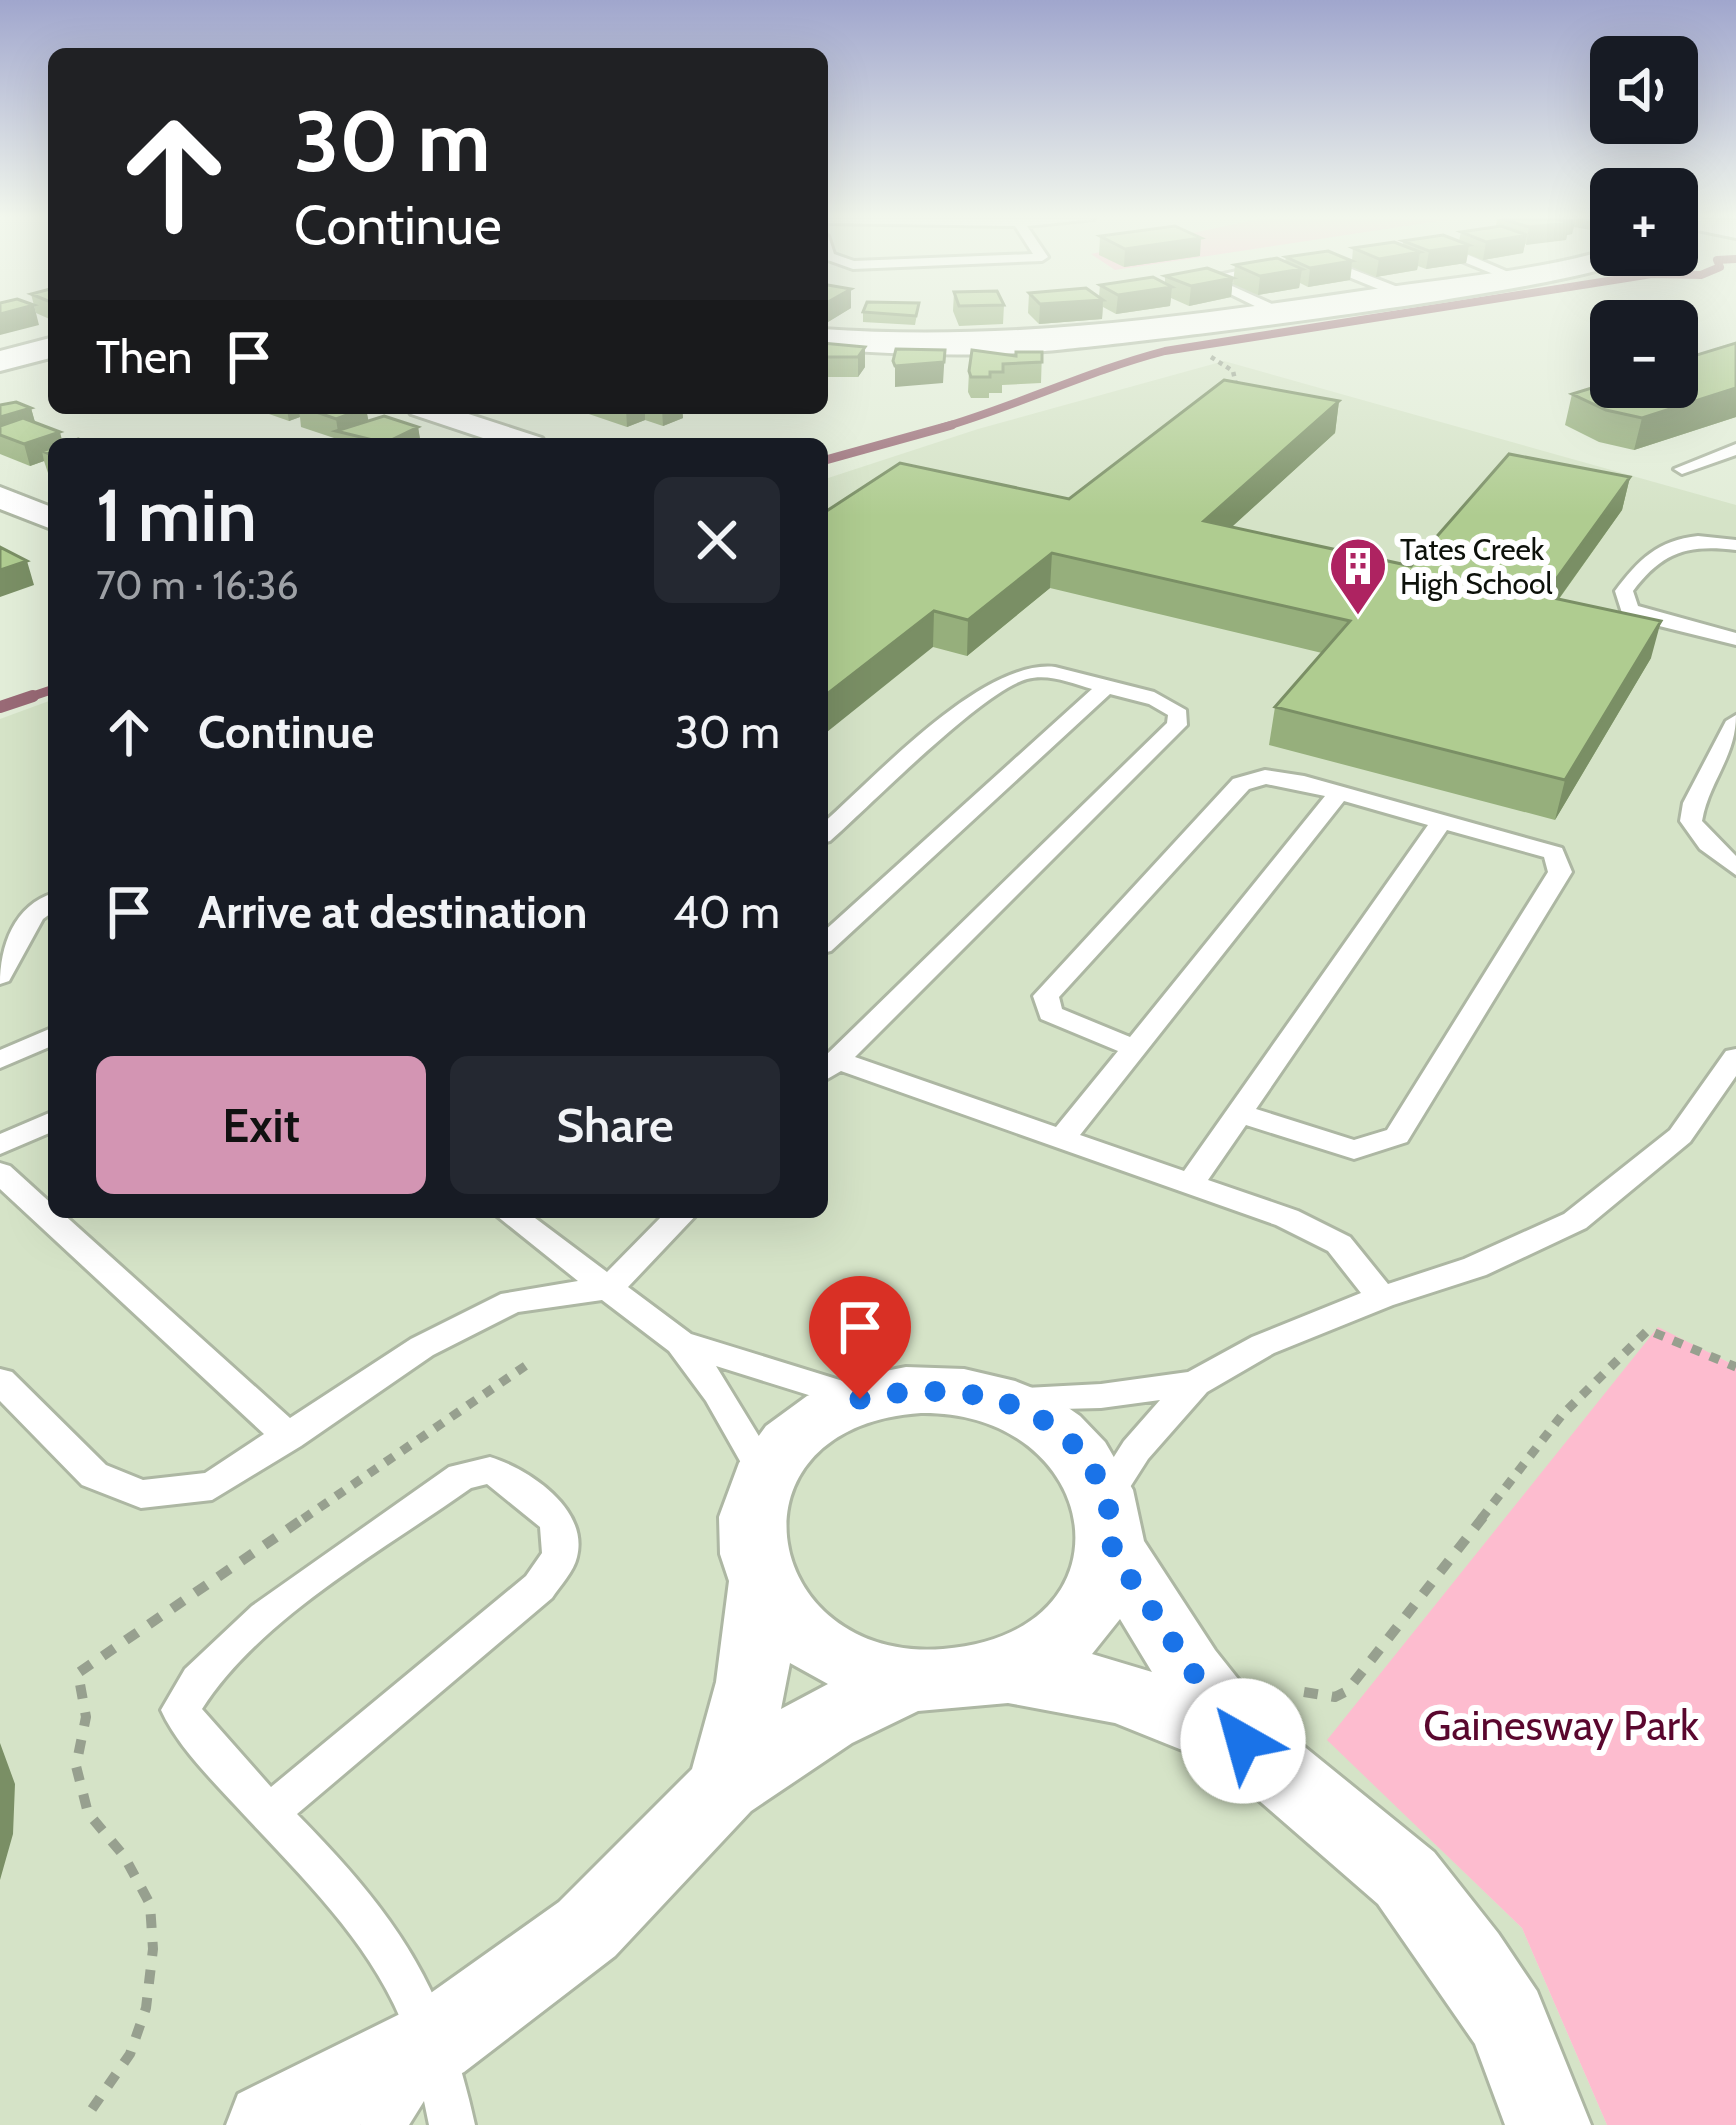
<!DOCTYPE html>
<meta charset="utf-8">
<style>
body{margin:0;font-family:Cabin,sans-serif;background:#242831;color:#f1f3f6;height:100vh;display:flex;flex-direction:column;font-size:45px;white-space:nowrap}
*{box-sizing:border-box;margin:0}
p{font-size:39px;color:#9ea1a6}
.icon{flex:none;width:66px;height:66px;fill:none;stroke:currentColor;stroke-width:2;stroke-linecap:round;stroke-linejoin:round}
.map{position:relative;flex:1;overflow:hidden}
.panel{position:absolute;left:48px;top:438px;width:780px;height:780px;display:flex;flex-direction:column;background:#171b24;border-radius:18px;box-shadow:0 12px 48px #0002}
.panel>*{flex:none}
.banner{position:absolute;left:48px;top:48px;width:780px;height:366px;border-radius:18px;box-shadow:0 12px 48px #0002;background:#202124;color:#fff;overflow:hidden}
.controls{position:absolute;left:1590px;top:36px;display:grid;gap:24px}
.controls a{display:grid;place-items:center;width:108px;height:108px;border-radius:18px;background:#171b24;box-shadow:0 12px 48px #0002;font-size:60px}
.pin{position:absolute;display:grid;place-items:center;width:102px;height:102px;color:#fff;margin:-123px -51px;border-radius:50% 50% 50% 0;rotate:-45deg;box-shadow:0 0 12px #0007}
.pin .icon{rotate:45deg}
.me{position:absolute;width:132px;margin:-66px;rotate:322deg;stroke-linejoin:round;filter:drop-shadow(0 0 9px #0008)}
.turn{display:flex;align-items:center;gap:42px;height:252px;padding:0 48px;font-size:54px}
.turn .icon{width:156px;height:156px;stroke-width:2.5}
.turn b{display:block;font-size:84px;line-height:102px}
.then{display:flex;align-items:center;height:114px;padding:0 48px;background:#0003;gap:24px;font-size:45px}
.round{display:grid;place-items:center;flex:none;width:126px;height:126px;border-radius:18px;background:#242831}
.overview{display:flex;align-items:center;justify-content:space-between;height:204px;padding:0 48px}
h1{font-size:72px;font-weight:600;line-height:90px}
.action{display:flex;gap:24px;margin-top:auto;padding:24px 48px}
.action a{flex:1;height:138px;border-radius:18px;background:#d395b3;color:#111;font-size:48px;font-weight:600;line-height:138px;text-align:center}
.action a+a{background:#242831;color:#f1f3f6}
ul{padding:0;list-style:none}
li{display:flex;align-items:center;gap:36px;height:180px;padding:0 48px}
li div{flex:1}
li b{display:block;font-size:45px}
li em{font-style:normal}
.map>svg:first-child{display:block}
.built{fill:#d5e3c7}
.green{fill:#fdbccf}
.lines{fill:none;stroke-linecap:round;stroke-linejoin:round}
.stream-far2{stroke:#996a76;stroke-width:8}
.stream-far1{stroke:#996a76;stroke-width:9}
.stream{stroke:#996a76;stroke-width:12}
.service-casing{stroke:#adb7a3;stroke-width:6}
.minor-casing{stroke:#adb7a3;stroke-width:6}
.tertiary-casing{stroke:#adb7a3;stroke-width:6}
.path-far2{stroke:#97a08f;stroke-width:4.5;stroke-dasharray:4.5 4.5;stroke-linecap:butt}
.path-far1{stroke:#97a08f;stroke-width:9;stroke-dasharray:10 10;stroke-linecap:butt}
.path{stroke:#97a08f;stroke-width:10;stroke-dasharray:14 14;stroke-linecap:butt}
.service{fill:#fff;fill-rule:evenodd}
.minor{fill:#fff;fill-rule:evenodd}
.tertiary{fill:#fff;fill-rule:evenodd}
.wall{fill:#96af7c}
.shaded-wall{fill:#7a8f65}
.building{fill:#afcc90;stroke:#7a8f65;stroke-width:3}
.route{stroke:#1a73e8;stroke-width:21;stroke-dasharray:0 37.8}
.labels{text-anchor:middle;dominant-baseline:central;stroke-width:12;stroke-linejoin:round;paint-order:stroke}
.far-poi-label{font-size:30px;fill:#0d110a;stroke:#fff;text-anchor:start}
.near-park-label{font-size:42px;fill:#5a072e;stroke:#fff}
</style>
<div class="map">
<svg width="1736" height="2125" viewBox="0 0 1736 2125">
<rect width="100%" height="100%" fill="#e2edd8"/>
<path class="built" d="M 1224,361 L 1736,505 L 1736,1366 L 1658,1328 L 1328,1740 L 1522,1928 L 1607,2125 L 0,2125 L 0,719 L 49,701 L 54,703 L 54,1212 L 822,1212 L 822,480 L 978,429 Z"/>
<path class="green" d="M 1259,219 L 1452,219 L 1115,270 L 1091,254 Z
M 1658,1327 L 1736,1366 L 1736,2125 L 1607,2125 L 1522,1928 L 1327,1740 Z"/>
<g class="lines">
<path class="stream-far2" d="M 941,428 C 1017,406 1088,371 1165,351 L 1652,274 L 1701,275 L 1720,267 L 1717,260 L 1736,259"/>
<path class="stream-far1" d="M 822,461 L 952,425
M 24,699 L 54,689"/>
<path class="stream" d="M 0,707 L 33,696"/>
<g class="service-casing">
<path id="service" d="M 822,219 L 1094,219 L 1027,226 L 1048,257 L 1042,261 L 853,269 L 825,259 L 822,232 L 828,236 L 834,254 L 854,261 L 1033,254 L 1015,226 L 822,223 Z
M 1430,242 L 1438,242 L 1520,277 L 1508,280 L 1430,248 Z
M 1321,257 L 1408,291 L 1410,294 L 1398,297 L 1317,264 Z
M 1265,265 L 1270,272 L 1221,281 L 1285,310 L 1285,316 L 1275,316 L 1200,279 Z
M 1736,444 L 1736,455 L 1682,474 L 1674,469 Z
M 1698,536 L 1736,540 L 1736,550 C 1688,544 1662,552 1633,591 L 1638,606 L 1736,633 L 1736,645 L 1635,620 L 1622,613 L 1615,591 C 1638,560 1658,540 1698,536 Z
M 1055,667 L 1154,692 L 1186,710 L 1187,725 L 855,1057 L 1056,1127 L 1118,1051 L 1041,1019 L 1033,996 L 1233,779 L 1265,770 L 1304,776 L 1562,848 L 1572,872 L 1407,1142 L 1354,1159 L 1246,1125 L 1208,1180 L 1298,1211 L 1350,1237 L 1388,1284 L 1464,1259 L 1564,1214 L 1670,1130 L 1726,1051 L 1736,1049 L 1736,1076 L 1690,1142 L 1586,1228 L 1486,1275 L 1393,1305 L 1274,1353 L 1207,1392 L 1148,1459 L 1118,1506 L 1106,1510 L 1094,1506 L 1089,1496 L 1124,1441 L 1160,1400 L 1101,1408 L 1020,1410 L 1008,1407 L 1004,1398 L 1008,1389 L 1101,1384 L 1188,1372 L 1252,1337 L 1361,1293 L 1328,1251 L 1276,1225 L 841,1071 L 822,1082 L 822,1059 L 1167,723 L 1168,715 L 1149,704 L 1110,694 L 831,951 L 822,953 L 822,933 L 1092,689 C 1072,683 1048,673 1027,679 C 981,692 871,805 830,841 L 822,843 L 822,824 C 876,777 982,659 1055,667 ZM 1266,784 L 1325,796 L 1130,1037 L 1062,1009 L 1059,997 L 1249,789 ZM 1344,801 L 1428,825 L 1184,1171 L 1080,1135 ZM 1447,830 L 1544,857 L 1548,872 L 1387,1130 L 1354,1140 L 1256,1109 Z
M 1736,715 C 1736,757 1709,781 1702,821 L 1736,856 L 1736,875 L 1700,849 L 1680,821 L 1683,803 L 1726,721 Z
M 54,893 L 54,911 L 43,919 L 9,981 L 0,984 C 0,946 14,905 54,893 Z
M 54,1027 L 54,1045 L 0,1068 L 0,1050 Z
M 54,1111 L 54,1131 L 0,1154 L 0,1134 Z
M 0,1163 L 10,1166 L 54,1206 L 54,1212 L 61,1212 L 290,1418 L 411,1339 L 501,1294 L 578,1281 L 492,1212 L 527,1212 L 607,1272 L 666,1212 L 699,1212 L 628,1287 L 691,1334 L 872,1390 L 876,1399 L 872,1408 L 860,1411 L 716,1366 L 782,1474 L 777,1484 L 765,1487 L 753,1484 L 706,1401 L 669,1351 L 602,1300 L 518,1312 L 433,1355 L 301,1446 L 212,1500 L 141,1508 L 82,1485 L 0,1401 L 0,1369 L 12,1372 L 106,1465 L 143,1480 L 205,1473 L 264,1434 L 0,1189 Z
M 490,1457 C 529,1469 589,1509 577,1557 C 574,1571 560,1586 552,1598 L 297,1814 C 397,1916 444,1984 475,2125 L 429,2125 L 424,2101 L 409,2125 L 360,2125 L 397,2062 L 414,2056 C 385,1954 304,1880 234,1804 C 208,1776 177,1745 161,1710 L 185,1669 L 252,1606 L 449,1467 ZM 487,1484 L 540,1527 L 542,1553 L 526,1576 L 271,1787 L 202,1709 C 260,1618 384,1550 471,1488 Z"/>
</g>
<g class="minor-casing">
<path id="minor" d="M 407,408 L 450,408 L 542,438 L 546,444 L 501,444 L 411,414 Z
M 0,487 L 54,508 L 54,530 L 0,509 Z
M 906,1367 L 964,1369 L 1015,1381 L 1050,1395 L 1080,1416 L 1105,1442 L 1133,1490 L 1144,1541 L 1215,1650 L 1269,1718 L 1434,1852 L 1498,1933 L 1537,1991 L 1591,2125 L 1505,2125 L 1475,2044 L 1378,1904 L 1217,1764 L 1115,1723 L 1008,1703 L 918,1711 L 852,1743 L 751,1811 L 615,1956 L 464,2072 L 360,2125 L 226,2125 L 238,2094 L 404,2012 L 559,1902 L 692,1769 L 716,1682 L 729,1581 L 720,1554 L 719,1517 L 739,1463 L 766,1426 L 807,1396 L 860,1376 ZM 921,1413 C 1103,1411 1141,1633 943,1649 C 762,1663 717,1427 921,1413 ZM 1120,1619 L 1152,1672 L 1092,1654 ZM 790,1663 L 828,1684 L 781,1709 Z"/>
</g>
<g class="tertiary-casing">
<path id="tertiary" d="M 1680,219 L 1736,220 L 1736,238 L 1683,227 Z
M 1611,249 L 1611,255 L 1637,255 C 1609,287 1106,347 1033,352 C 962,357 892,354 822,349 L 822,329 C 1007,342 1185,317 1368,290 C 1449,278 1532,272 1611,249 Z
M 54,337 L 54,357 L 0,371 L 0,351 Z"/>
</g>
<path class="path-far2" d="M 1211,357 L 1233,371 L 1237,389"/>
<path class="path-far1" d="M 303,1519 L 531,1362
M 1481,1519 L 1562,1415 L 1648,1330 L 1736,1367"/>
<path class="path" d="M 1304,1692 L 1335,1697 L 1347,1691 L 1484,1516
M 92,2109 L 130,2054 L 146,2008 L 153,1949 L 150,1904 L 124,1856 L 88,1813 L 76,1766 L 86,1717 L 78,1673 L 307,1516"/>
<use href="#service" class="service"/>
<use href="#minor" class="minor"/>
<use href="#tertiary" class="tertiary"/>
</g>
<path class="wall" d="M 1497,219 L 1611,219 L 1611,222 L 1596,231 L 1574,227 L 1572,234 L 1567,235 L 1566,240 L 1525,244 L 1523,253 L 1483,260 L 1468,254 L 1466,263 L 1426,269 L 1418,266 L 1417,270 L 1376,277 L 1352,267 L 1350,280 L 1308,287 L 1300,283 L 1299,288 L 1258,295 L 1233,284 L 1235,265 L 1285,262 L 1286,257 L 1352,261 L 1353,248 L 1403,245 L 1403,241 L 1459,241 L 1461,232 L 1496,226 Z
M 1100,236 L 1200,256 L 1124,267 L 1099,255 Z
M 1165,276 L 1233,278 L 1231,297 L 1189,306 L 1171,298 L 1170,306 L 1116,314 L 1103,307 L 1102,319 L 1039,324 L 1028,313 L 1029,293 L 1099,297 L 1100,285 L 1165,283 Z
M 54,280 L 54,321 L 36,313 L 31,294 L 53,289 L 51,281 Z
M 822,284 L 851,289 L 851,308 L 828,322 L 822,321 Z
M 954,292 L 1004,305 L 1003,324 L 959,326 L 953,311 Z
M 919,303 L 915,325 L 863,322 L 863,312 Z
M 822,343 L 865,347 L 865,367 L 858,377 L 822,377 Z
M 1736,343 L 1736,417 L 1634,450 L 1599,442 L 1565,425 L 1572,394 Z
M 1042,352 L 1041,383 L 1002,385 L 1002,393 L 989,393 L 989,398 L 971,398 L 968,392 L 969,371 L 1016,356 Z
M 1339,401 L 1335,433 L 1231,527 L 1411,566 L 1630,477 L 1622,510 L 1559,599 L 1651,658 L 1555,820 L 1269,745 L 1275,707 L 1322,653 L 1050,588 L 967,656 L 933,647 L 822,514 L 1069,499 Z
M 0,405 L 31,408 L 35,423 L 63,444 L 91,444 L 54,444 L 54,475 L 48,473 L 44,461 L 30,466 L 0,454 Z
M 252,408 L 366,408 L 368,421 L 418,427 L 420,441 L 430,444 L 338,444 L 337,439 L 301,427 L 300,417 L 289,421 Z
M 519,408 L 554,408 L 539,414 Z
M 580,408 L 682,408 L 683,418 L 663,426 L 645,420 L 627,427 L 580,411 Z"/>
<path class="shaded-wall" d="M 1563,219 L 1575,219 L 1572,234 L 1567,235 L 1566,240 L 1526,245 L 1529,227 Z
M 1603,219 L 1608,219 L 1607,224 L 1596,231 L 1598,222 Z
M 1527,235 L 1523,253 L 1483,260 L 1486,242 Z
M 1201,238 L 1200,256 L 1124,267 L 1125,249 Z
M 1469,245 L 1466,263 L 1426,269 L 1429,251 Z
M 1420,252 L 1417,270 L 1376,277 L 1379,259 Z
M 1352,261 L 1350,280 L 1308,287 L 1310,268 Z
M 1302,269 L 1299,288 L 1258,295 L 1260,276 Z
M 1233,278 L 1231,297 L 1189,306 L 1191,286 Z
M 1172,287 L 1170,306 L 1116,314 L 1118,295 Z
M 851,289 L 851,308 L 828,322 L 828,302 Z
M 1103,300 L 1102,319 L 1039,324 L 1040,304 Z
M 34,305 L 39,325 L 0,335 L 0,314 Z
M 865,347 L 865,367 L 858,377 L 858,357 Z
M 945,350 L 943,383 L 895,387 L 895,366 Z
M 1736,388 L 1736,417 L 1634,450 L 1642,418 Z
M 1339,401 L 1335,433 L 1200,556 L 1204,521 Z
M 31,408 L 37,429 L 0,435 L 0,417 Z
M 293,408 L 298,408 L 300,417 L 289,421 L 287,410 Z
M 366,408 L 370,429 L 338,432 L 336,419 Z
M 539,408 L 554,408 L 539,414 Z
M 626,408 L 645,408 L 645,420 L 627,427 Z
M 662,408 L 682,408 L 683,418 L 663,426 Z
M 418,427 L 421,444 L 385,444 L 385,443 Z
M 60,432 L 63,444 L 54,444 L 54,456 L 42,451 L 44,461 L 30,466 L 24,444 Z
M 1630,477 L 1622,510 L 1535,632 L 1544,596 Z
M 1052,553 L 1050,588 L 967,656 L 968,620 Z
M 27,561 L 34,585 L 0,597 L 0,570 Z
M 934,611 L 933,647 L 822,736 L 822,698 Z
M 1661,621 L 1651,658 L 1555,820 L 1565,780 Z
M 0,1743 L 15,1784 L 13,1834 L 0,1880 Z"/>
<path class="building" d="M 1502,219 L 1563,219 L 1560,220 L 1570,223 L 1529,227 Z
M 1175,226 L 1201,238 L 1125,249 L 1100,236 Z
M 1501,226 L 1527,235 L 1486,242 L 1461,232 Z
M 1443,235 L 1469,245 L 1429,251 L 1403,241 Z
M 1394,242 L 1420,252 L 1379,259 L 1353,248 Z
M 1328,251 L 1352,261 L 1310,268 L 1286,257 Z
M 1277,258 L 1302,269 L 1260,276 L 1235,265 Z
M 1207,268 L 1233,278 L 1191,286 L 1165,276 Z
M 1153,277 L 1172,287 L 1118,295 L 1100,285 Z
M 822,284 L 851,289 L 828,302 L 822,301 Z
M 54,288 L 53,303 L 31,294 Z
M 1086,288 L 1103,300 L 1040,304 L 1029,293 Z
M 997,291 L 1004,305 L 959,306 L 954,292 Z
M 17,299 L 34,305 L 0,314 L 0,303 Z
M 867,302 L 919,303 L 916,316 L 863,312 Z
M 822,343 L 865,347 L 858,357 L 822,357 Z
M 1736,343 L 1736,388 L 1642,418 L 1606,410 L 1572,394 L 1611,382 L 1611,387 L 1677,387 L 1677,361 Z
M 896,349 L 945,350 L 944,362 L 895,366 L 893,361 Z
M 972,350 L 1016,356 L 1016,352 L 1042,352 L 1042,362 L 1003,364 L 1003,372 L 990,372 L 990,377 L 971,377 L 969,371 Z
M 1224,380 L 1339,401 L 1204,521 L 1411,566 L 1509,454 L 1630,477 L 1544,596 L 1661,621 L 1565,780 L 1275,707 L 1350,621 L 1052,553 L 968,620 L 934,611 L 822,698 L 822,514 L 900,463 L 1069,499 Z
M 16,402 L 31,408 L 0,417 L 0,405 Z
M 305,408 L 366,408 L 336,419 Z
M 384,416 L 418,427 L 385,443 L 336,431 Z
M 23,418 L 60,432 L 24,444 L 0,435 L 0,426 Z
M 78,439 L 91,444 L 62,444 Z
M 54,447 L 54,456 L 42,451 Z
M 0,547 L 27,561 L 0,570 Z"/>
<linearGradient id="sky" x2="0" y2="1"><stop stop-color="#a0a6cd"/><stop offset="0.42" stop-color="#f2f7ed"/><stop offset="1" stop-color="#f2f7ed" stop-opacity="0"/></linearGradient>
<rect width="1736" height="516" fill="url(#sky)"/>
<g class="lines">
<path class="route" d="M 860,1399 C 953,1379 1064,1394 1105,1494 C 1112,1512 1107,1532 1113,1549 C 1118,1565 1134,1582 1143,1596 C 1175,1645 1206,1694 1243,1741"/>
</g>
<defs>
<g id="building-pin" transform="scale(3)"><path d="M0 17L-7.5 6A9.5 9.5 0 1 1 7.5 6Z" fill="#ae2361" stroke="#fff"/><path d="M-4-6H4V6H1V3H-1V6H-4ZM-2.5-4.3h1.7v1.8h-1.7ZM.8-4.3h1.7v1.8H.8ZM-2.5-1h1.7V.8h-1.7ZM.8-1h1.7V.8H.8Z" fill="#fff"/></g>
</defs>
<g fill-rule="evenodd">
<use href="#building-pin" x="1358" y="566"/>
</g>
<g class="labels">
<g class="far-poi-label">
<text x="1400" y="549">Tates Creek<tspan x="1400" dy="34">High School</tspan></text>
</g>
<g class="near-park-label">
<text x="1561" y="1725">Gainesway Park</text>
</g>
</g>
</svg>
<div class="controls">
<a><svg class="icon" aria-label="sound" viewBox="0 0 24 24"><path d="M4 9h4l5-4v14l-5-4H4zM17 9q2 3 0 6"/></svg></a>
<a>+</a>
<a>−</a>
</div>
<div class="pin" style="left:860px;top:1399px;background:#d93025"><svg class="icon" aria-label="arrive" viewBox="0 0 24 24"><path d="M6 21V4h12l-3 4 3 4H6"/></svg></div>
<svg class="me" style="left:1243px;top:1741px" viewBox="-20 -20 40 40"><circle r="19" fill="#fff"/><path d="M0-13L10 11 0 6-10 11z" fill="#1a73e8"/></svg>
<div class="banner">
<div class="turn"><svg class="icon" aria-label="ahead" viewBox="0 0 24 24"><path d="M12 20V5M6 11l6-6 6 6"/></svg><div><b>30 m</b>Continue</div></div>
<div class="then">Then<svg class="icon" aria-label="arrive" viewBox="0 0 24 24"><path d="M6 21V4h12l-3 4 3 4H6"/></svg></div>
</div>
<section class="panel">
<div class="overview"><div><h1>1 min</h1><p>70 m · 16:36</p></div><a class="round"><svg class="icon" aria-label="close" viewBox="0 0 24 24"><path d="M6 6l12 12M18 6L6 18"/></svg></a></div>
<ul>
<li><svg class="icon" aria-label="ahead" viewBox="0 0 24 24"><path d="M12 20V5M6 11l6-6 6 6"/></svg><div><b>Continue</b></div><em>30 m</em></li>
<li><svg class="icon" aria-label="arrive" viewBox="0 0 24 24"><path d="M6 21V4h12l-3 4 3 4H6"/></svg><div><b>Arrive at destination</b></div><em>40 m</em></li>
</ul>
<div class="action"><a>Exit</a><a>Share</a></div>
</section>
</div>
